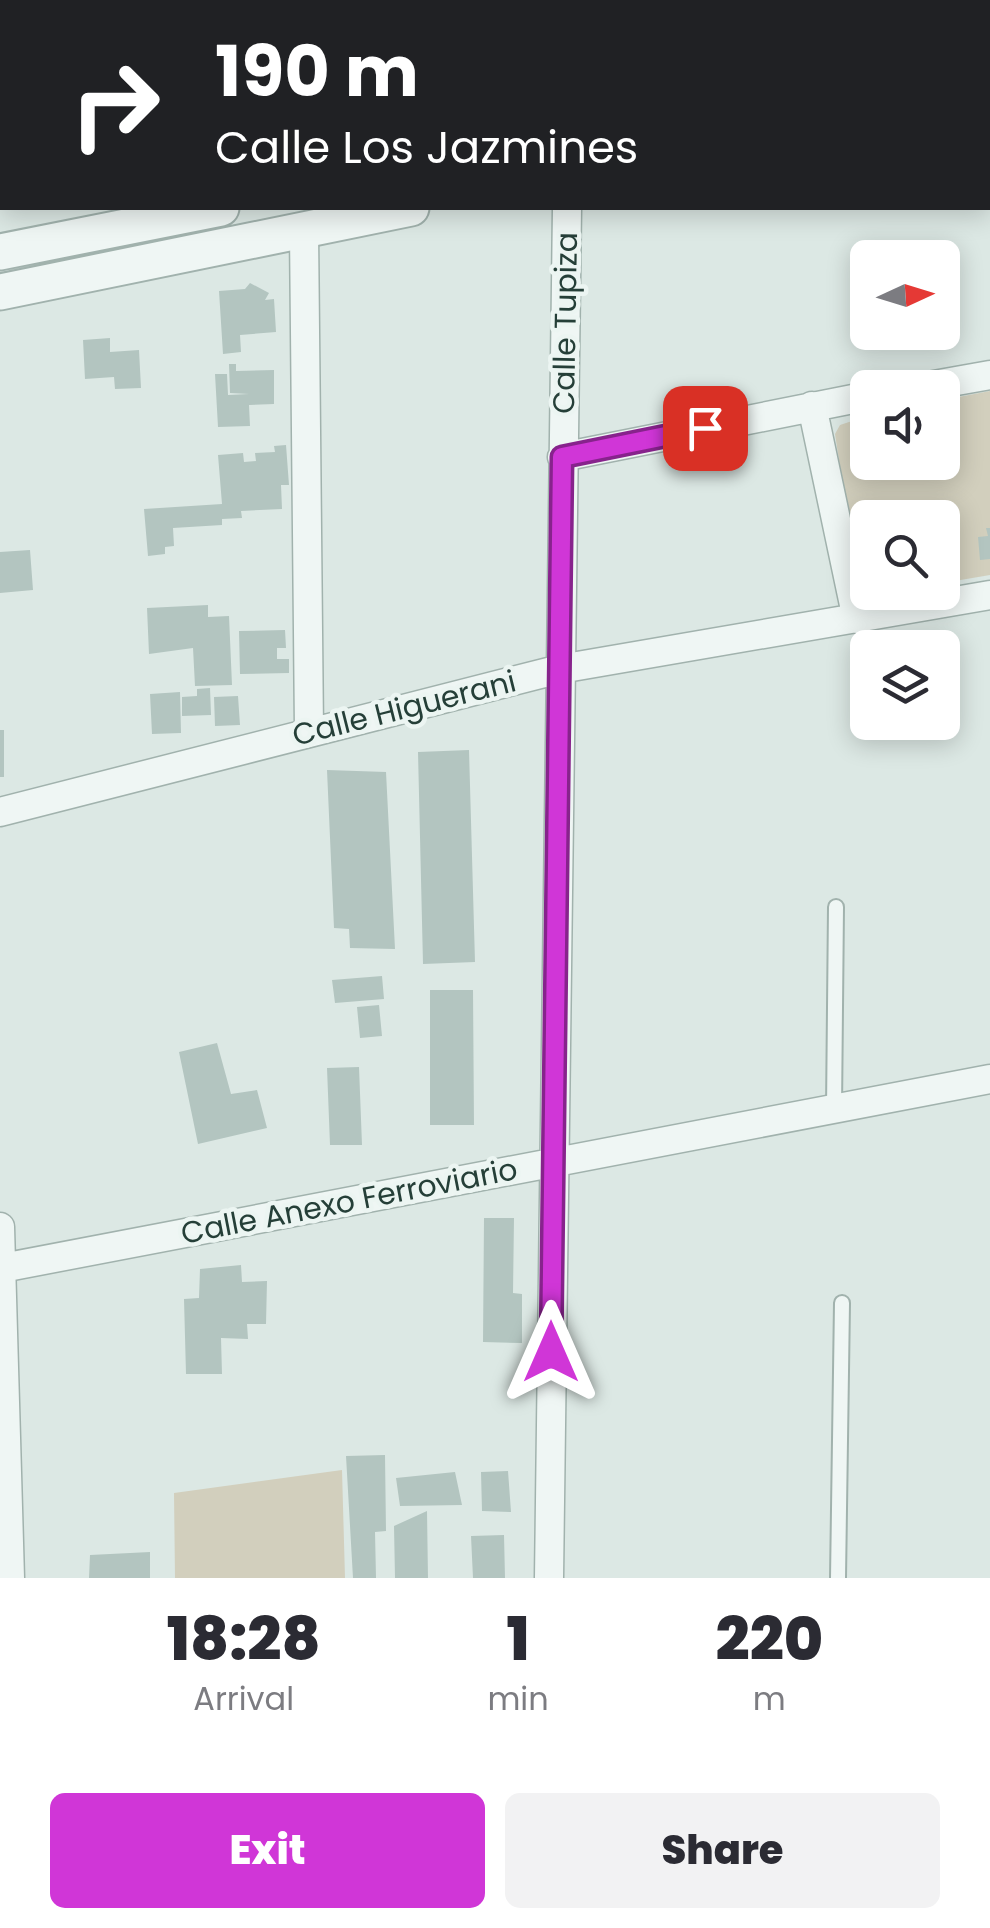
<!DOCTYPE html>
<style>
body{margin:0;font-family:Poppins,sans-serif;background:#f2f2f3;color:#2b2b33;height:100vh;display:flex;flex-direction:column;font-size:38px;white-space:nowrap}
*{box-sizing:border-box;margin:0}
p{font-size:32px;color:#7c7c81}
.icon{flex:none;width:55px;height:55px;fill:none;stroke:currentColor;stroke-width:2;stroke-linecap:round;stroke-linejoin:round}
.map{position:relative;height:1578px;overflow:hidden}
.drawer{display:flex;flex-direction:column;background:#fff;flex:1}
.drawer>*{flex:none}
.hud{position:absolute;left:0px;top:0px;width:990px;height:210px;box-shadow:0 5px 25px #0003;background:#202124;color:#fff;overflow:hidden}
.needle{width:65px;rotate:86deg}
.tools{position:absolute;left:850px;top:240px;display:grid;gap:20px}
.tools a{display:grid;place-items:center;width:110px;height:110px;border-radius:15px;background:#fff;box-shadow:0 5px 25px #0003;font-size:50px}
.pin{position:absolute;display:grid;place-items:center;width:85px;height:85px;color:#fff;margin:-42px;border-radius:20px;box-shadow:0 5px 15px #0006}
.me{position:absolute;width:110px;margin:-55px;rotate:0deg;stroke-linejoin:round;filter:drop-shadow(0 0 8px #0008)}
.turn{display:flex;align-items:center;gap:35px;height:210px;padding:0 50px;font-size:45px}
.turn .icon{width:130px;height:130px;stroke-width:2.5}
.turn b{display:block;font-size:70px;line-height:85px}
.eta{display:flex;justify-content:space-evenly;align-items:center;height:170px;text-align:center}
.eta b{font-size:60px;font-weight:800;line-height:70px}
.primary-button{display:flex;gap:20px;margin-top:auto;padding:20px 50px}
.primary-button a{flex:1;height:115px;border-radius:15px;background:#d036d7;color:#fff;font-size:40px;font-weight:800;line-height:115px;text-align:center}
.primary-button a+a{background:#f2f2f3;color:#2b2b33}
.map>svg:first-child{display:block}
.green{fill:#d2cfbd}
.building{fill:#b3c5c0}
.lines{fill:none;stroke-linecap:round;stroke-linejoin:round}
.service-casing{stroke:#a1b2ad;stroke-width:18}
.minor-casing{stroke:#a1b2ad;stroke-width:31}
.tertiary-casing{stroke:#a1b2ad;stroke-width:39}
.service{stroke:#eff6f4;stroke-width:14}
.minor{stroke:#eff6f4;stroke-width:28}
.tertiary{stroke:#eff6f4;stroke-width:35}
.route-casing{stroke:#87238c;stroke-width:25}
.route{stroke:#d036d7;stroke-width:18}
.labels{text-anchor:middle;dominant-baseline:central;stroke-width:9;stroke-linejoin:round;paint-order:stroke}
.street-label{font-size:30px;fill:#253f38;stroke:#ecf5f2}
</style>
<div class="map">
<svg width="990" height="1578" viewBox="0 0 990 1578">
<rect width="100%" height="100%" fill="#dce8e4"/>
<path class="green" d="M 990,391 L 990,575 L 943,583 L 942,518 L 868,518 L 867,588 L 857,578 L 835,434 L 840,425 L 867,416 L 868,462 L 942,462 L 943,400 Z
M 342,1470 L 345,1578 L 175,1578 L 174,1493 Z"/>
<path class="building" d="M 250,283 L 269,293 L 265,300 L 274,299 L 276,332 L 240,335 L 241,352 L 223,354 L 219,291 L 245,289 Z
M 110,338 L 110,352 L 139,350 L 141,388 L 115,389 L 114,377 L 85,379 L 83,340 Z
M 229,364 L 236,364 L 236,371 L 274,370 L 274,404 L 249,405 L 250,426 L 218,427 L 215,374 L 227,374 L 228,395 L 249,394 L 230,393 Z
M 286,445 L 289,485 L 281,485 L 282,509 L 241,511 L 242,518 L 222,519 L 222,525 L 173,528 L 174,546 L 165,547 L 165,554 L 148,556 L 144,509 L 222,504 L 218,455 L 243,453 L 244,462 L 256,461 L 255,453 L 275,452 L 274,446 Z
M 986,528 L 990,528 L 990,559 L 980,560 L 978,537 L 988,536 Z
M 30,550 L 33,590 L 0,593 L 0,552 Z
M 208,605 L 208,617 L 229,616 L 232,685 L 195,686 L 193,648 L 149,654 L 147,608 Z
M 285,630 L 286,648 L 277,648 L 277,659 L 289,659 L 289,673 L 240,674 L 239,631 Z
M 210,688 L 211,715 L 182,716 L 182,697 L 197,696 L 197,689 Z
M 180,692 L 181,733 L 152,734 L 150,694 Z
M 238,696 L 240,725 L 215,726 L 214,697 Z
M 0,730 L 4,730 L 4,777 L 0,777 Z
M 469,750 L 475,962 L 423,964 L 418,752 Z
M 327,770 L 386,772 L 395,949 L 350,948 L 349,929 L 334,928 Z
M 382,976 L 384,999 L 335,1003 L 332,980 Z
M 430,990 L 473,990 L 474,1125 L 430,1125 Z
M 379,1005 L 382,1036 L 360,1038 L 357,1007 Z
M 217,1043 L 231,1094 L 257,1090 L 267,1128 L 198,1144 L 179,1052 Z
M 359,1067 L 362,1145 L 330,1145 L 327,1068 Z
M 484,1218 L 514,1218 L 513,1293 L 522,1294 L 522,1343 L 483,1342 Z
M 241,1265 L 242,1282 L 267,1281 L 266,1324 L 247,1324 L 248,1339 L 221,1338 L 222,1374 L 186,1374 L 184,1299 L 199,1298 L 200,1269 Z
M 385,1455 L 386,1531 L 375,1532 L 376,1578 L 353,1578 L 346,1456 Z
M 508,1471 L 511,1512 L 482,1511 L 481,1472 Z
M 455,1472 L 462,1505 L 400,1506 L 396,1478 Z
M 427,1511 L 428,1578 L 395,1578 L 394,1526 Z
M 504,1535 L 505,1578 L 473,1578 L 471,1536 Z
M 150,1552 L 150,1578 L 89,1578 L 90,1555 Z"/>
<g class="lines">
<g class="service-casing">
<path id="service" d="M 834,1109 L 836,907
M 838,1578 L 842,1303"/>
</g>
<g class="minor-casing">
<path id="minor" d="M 424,0 L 424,2
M 304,231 L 309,731
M 917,388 L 990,375
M 812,406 L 857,619
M 562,457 L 868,396
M 0,812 L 560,669 L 990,595
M 0,1227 L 10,1578
M 2,1268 L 990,1079
M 549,1578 L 567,208"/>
</g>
<g class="tertiary-casing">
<path id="tertiary" d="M 988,51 L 990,50
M 988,92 L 990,91
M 0,252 L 221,208
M 0,292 L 411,208"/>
</g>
<use href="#service" class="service"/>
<use href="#minor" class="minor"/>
<use href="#tertiary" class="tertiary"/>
</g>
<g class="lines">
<g class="route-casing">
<path id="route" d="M 551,1352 L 562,457 L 705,428"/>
</g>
<use href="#route" class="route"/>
</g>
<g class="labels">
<g class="street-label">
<text transform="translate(565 323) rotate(-89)">Calle Tupiza</text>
<text transform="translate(404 708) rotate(-14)">Calle Higuerani</text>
<text transform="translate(349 1201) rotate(-11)">Calle Anexo Ferroviario</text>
</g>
</g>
</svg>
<div class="tools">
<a><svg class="needle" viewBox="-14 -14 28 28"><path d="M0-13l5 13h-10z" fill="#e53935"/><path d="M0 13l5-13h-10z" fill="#7c7c81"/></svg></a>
<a><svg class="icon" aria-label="sound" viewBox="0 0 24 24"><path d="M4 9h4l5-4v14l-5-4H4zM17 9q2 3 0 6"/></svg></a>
<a><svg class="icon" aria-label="search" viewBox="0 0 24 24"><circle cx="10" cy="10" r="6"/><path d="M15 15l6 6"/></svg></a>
<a><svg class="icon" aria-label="layers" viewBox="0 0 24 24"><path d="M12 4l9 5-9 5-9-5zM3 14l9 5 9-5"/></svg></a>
</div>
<div class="pin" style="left:705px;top:428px;background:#d93025"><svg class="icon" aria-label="arrive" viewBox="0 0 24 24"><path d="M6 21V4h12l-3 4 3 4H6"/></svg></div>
<svg class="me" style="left:551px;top:1352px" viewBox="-20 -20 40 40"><path d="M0-17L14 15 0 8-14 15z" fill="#d036d7" stroke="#fff" stroke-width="4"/></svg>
<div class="hud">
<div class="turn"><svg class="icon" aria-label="right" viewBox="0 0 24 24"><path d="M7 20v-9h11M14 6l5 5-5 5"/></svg><div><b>190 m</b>Calle Los Jazmines</div></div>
</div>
</div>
<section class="drawer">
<div class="eta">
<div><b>18:28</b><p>Arrival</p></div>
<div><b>1</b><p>min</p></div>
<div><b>220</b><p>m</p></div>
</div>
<div class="primary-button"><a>Exit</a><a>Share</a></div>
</section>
